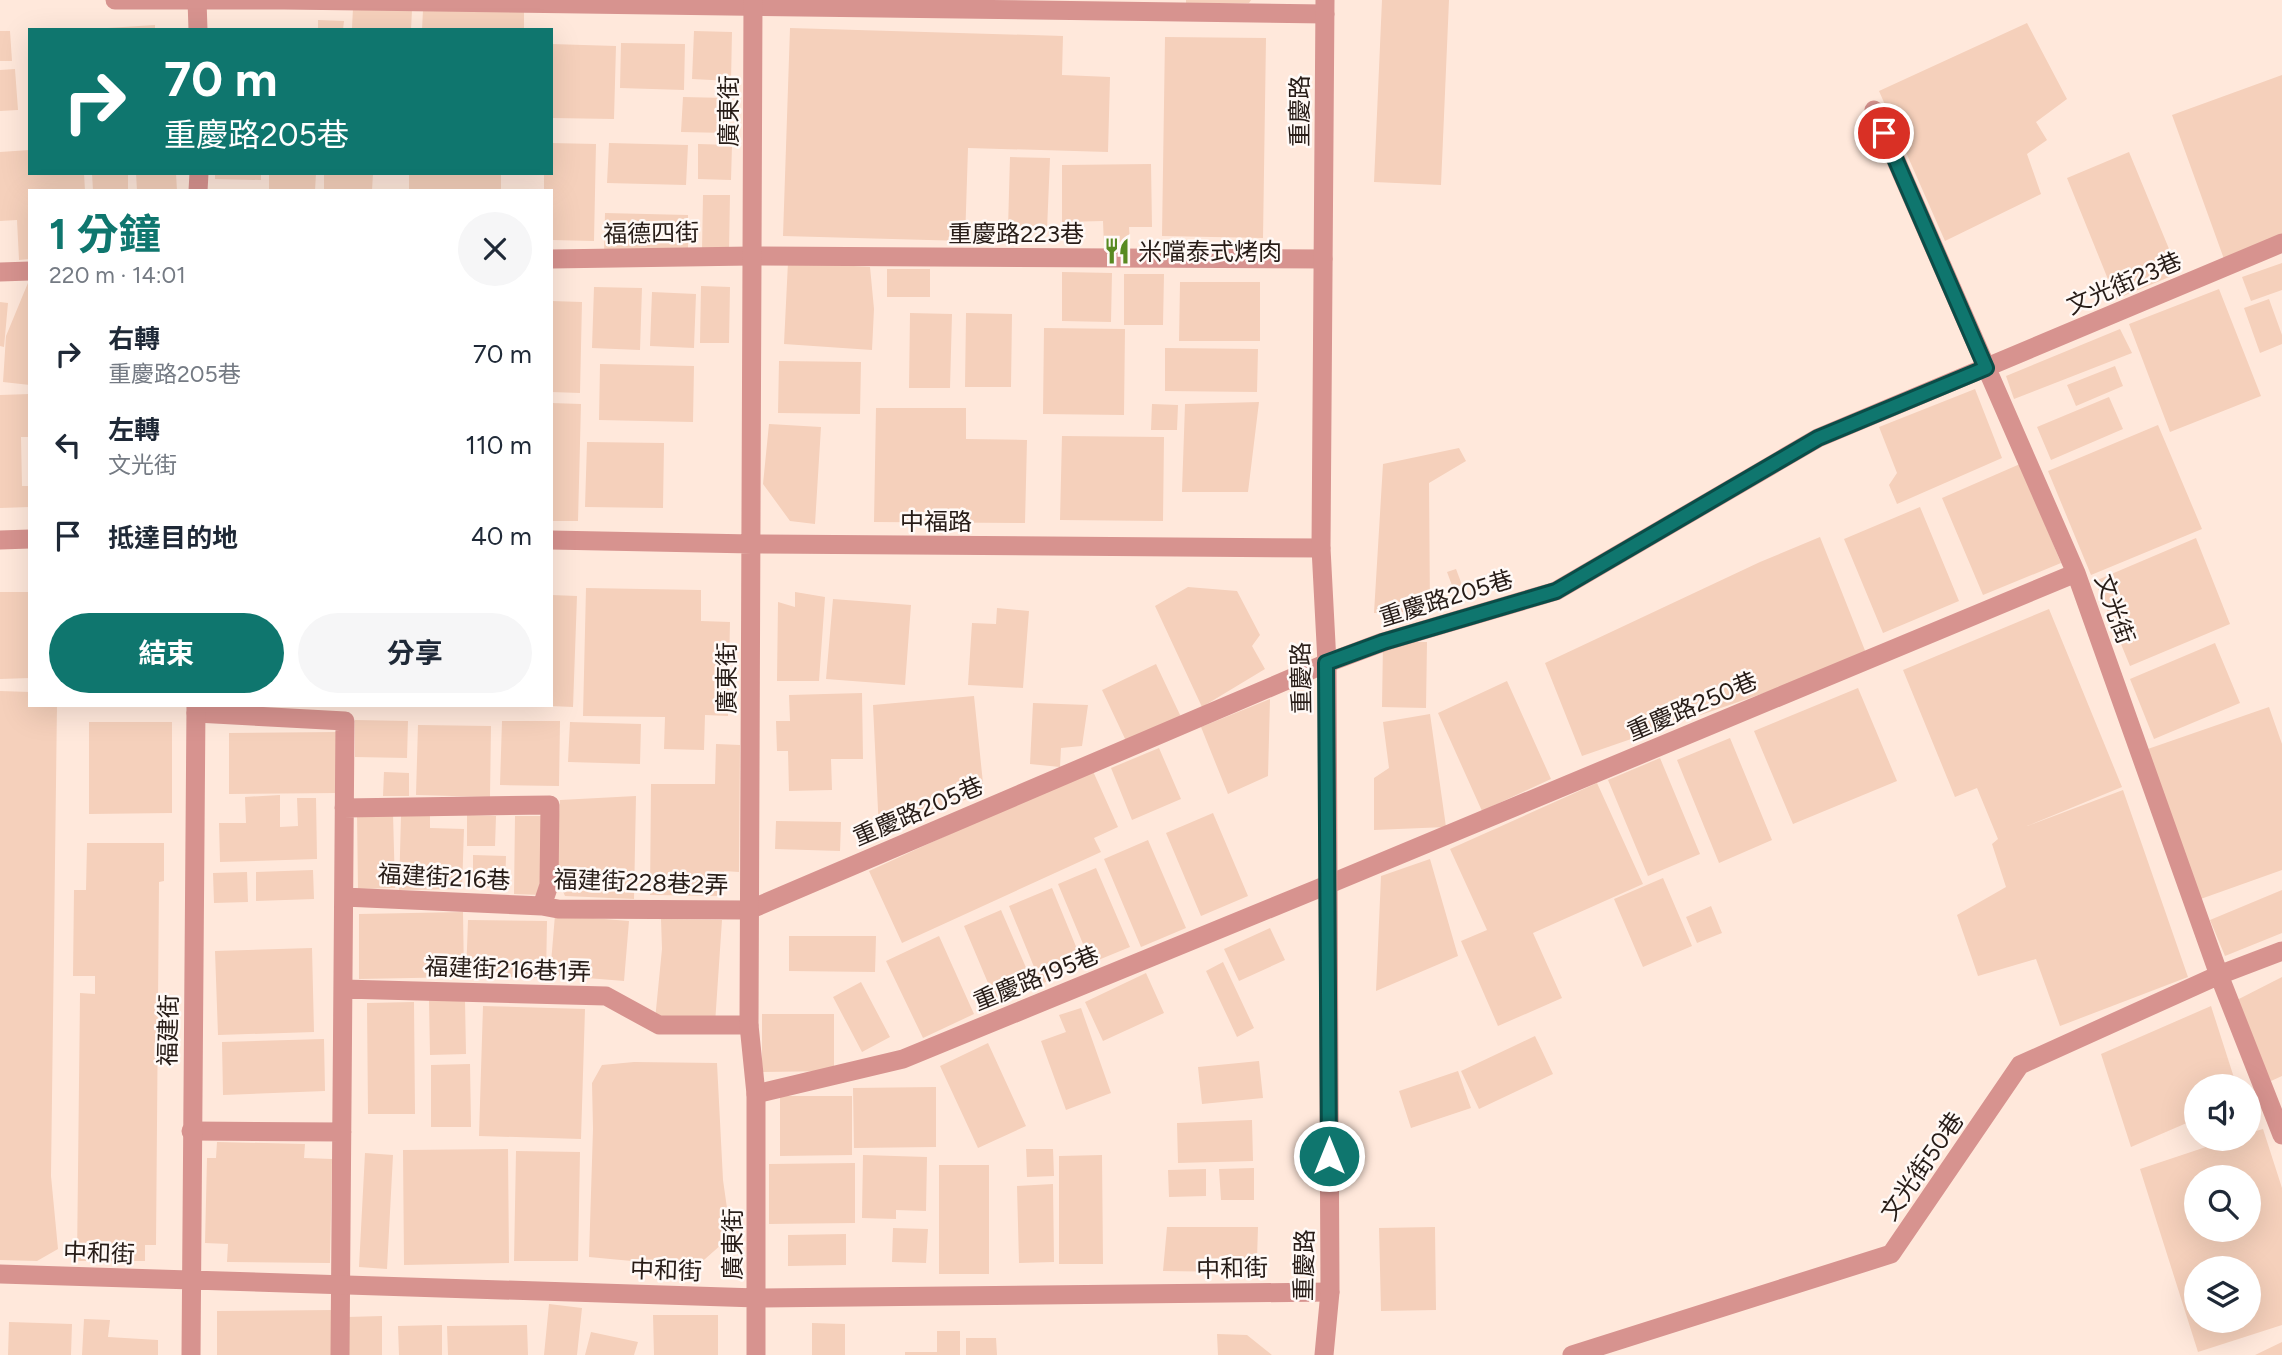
<!DOCTYPE html>
<html lang="zh-TW">
<meta charset="utf-8">
<style>
body{margin:0;font-family:Figtree,"Noto Sans TC",sans-serif;background:#f6f6f7;color:#1f2937;height:100vh;display:flex;flex-direction:column;font-size:26px;white-space:nowrap}
*{box-sizing:border-box;margin:0}
p{font-size:23px;color:#747a83}
.icon{flex:none;width:38px;height:38px;fill:none;stroke:currentColor;stroke-width:2;stroke-linecap:round;stroke-linejoin:round}
.map{position:relative;flex:1;overflow:hidden}
.sheet{position:absolute;left:28px;top:189px;width:525px;height:518px;display:flex;flex-direction:column;background:#fff;border-radius:0px;box-shadow:0 7px 28px #0002}
.sheet>*{flex:none}
.top-card{position:absolute;left:28px;top:28px;width:525px;height:147px;border-radius:0px;box-shadow:0 7px 28px #0002;background:#0f766e;color:#fff;overflow:hidden}
.tools{position:absolute;left:2184px;top:1074px;display:grid;gap:14px}
.tools a{display:grid;place-items:center;width:77px;height:77px;border-radius:50%;background:#fff;box-shadow:0 7px 28px #0002;font-size:35px}
.pin{position:absolute;display:grid;place-items:center;width:60px;height:60px;color:#fff;margin:-30px;border:4px solid #fff;border-radius:50%;box-shadow:0 2px 7px #0007}
.me{position:absolute;width:77px;margin:-38px;rotate:0deg;stroke-linejoin:round;filter:drop-shadow(0 0 5px #0008)}
.turn{display:flex;align-items:center;gap:24px;height:147px;padding:0 21px;font-size:32px}
.turn .icon{width:91px;height:91px;stroke-width:2.5}
.turn b{display:block;font-size:49px;line-height:60px}
.round{display:grid;place-items:center;flex:none;width:74px;height:74px;border-radius:37px;background:#f6f6f7}
.headline{display:flex;align-items:center;justify-content:space-between;height:119px;padding:0 21px}
h1{font-size:42px;font-weight:700;line-height:52px;color:#0f766e}
.action{display:flex;gap:14px;margin-top:auto;padding:14px 21px}
.action a{flex:1;height:80px;border-radius:42px;background:#0f766e;color:#fff;font-size:28px;font-weight:700;line-height:80px;text-align:center}
.action a+a{background:#f6f6f7;color:#1f2937}
ul{padding:0;list-style:none}
li{display:flex;align-items:center;gap:21px;height:91px;padding:0 21px}
li div{flex:1}
li b{display:block;font-size:26px}
li em{font-style:normal}
.map>svg:first-child{display:block}
.building{fill:#f5d0bb;fill-rule:evenodd}
.lines{fill:none;stroke-linecap:round;stroke-linejoin:round}
.service{stroke:#d7938f;stroke-width:19}
.minor{stroke:#d7938f;stroke-width:19}
.tertiary{stroke:#d7938f;stroke-width:19}
.route-casing{stroke:#0a4d48;stroke-width:18}
.route{stroke:#0f766e;stroke-width:12}
.labels{text-anchor:middle;dominant-baseline:central;stroke-width:5;stroke-linejoin:round;paint-order:stroke}
.street-label{font-size:24px;fill:#271c17;stroke:#fff9f6}
.poi-label{font-size:24px;fill:#271c17;stroke:#fff9f6;text-anchor:start}
</style>
<div class="map">
<svg width="2282" height="1355" viewBox="0 0 2282 1355">
<rect width="100%" height="100%" fill="#ffe8db"/>
<path class="building" d="M 1186,0 L 1251,0 L 1249,3 L 1186,3 Z
M 1382,0 L 1449,0 L 1441,185 L 1374,182 Z
M 353,8 L 412,10 L 411,30 L 352,28 Z
M 423,10 L 524,12 L 524,30 L 422,30 Z
M 318,20 L 344,21 L 343,30 L 318,30 Z
M 2027,23 L 2067,99 L 2036,122 L 2047,140 L 2027,154 L 2041,194 L 1945,241 L 1879,91 Z
M 155,25 L 155,30 L 107,30 L 107,28 Z
M 790,28 L 1063,36 L 1062,75 L 1110,77 L 1108,152 L 968,148 L 965,241 L 783,236 Z
M 0,31 L 10,31 L 12,61 L 0,61 Z
M 694,31 L 732,32 L 731,81 L 692,79 Z
M 1165,37 L 1266,38 L 1263,238 L 1162,236 Z
M 621,43 L 685,44 L 684,90 L 620,88 Z
M 551,44 L 616,46 L 614,119 L 551,118 Z
M 15,69 L 18,110 L 0,111 L 0,70 Z
M 2282,75 L 2282,237 L 2224,259 L 2172,115 Z
M 683,97 L 727,98 L 727,133 L 681,132 Z
M 551,143 L 596,144 L 594,241 L 551,240 L 551,191 L 544,191 L 544,173 L 551,173 Z
M 609,143 L 688,145 L 686,185 L 607,183 Z
M 698,144 L 732,145 L 731,180 L 698,179 Z
M 30,150 L 30,173 L 84,173 L 85,191 L 30,191 L 30,259 L 19,260 L 17,220 L 0,221 L 0,152 Z
M 2129,152 L 2179,273 L 2116,299 L 2067,178 Z
M 1010,157 L 1050,158 L 1047,230 L 1008,229 Z
M 1151,164 L 1152,227 L 1129,227 L 1130,246 L 1104,247 L 1103,221 L 1062,222 L 1062,165 Z
M 92,173 L 128,173 L 128,191 L 93,191 Z
M 136,173 L 176,173 L 177,191 L 137,191 Z
M 215,173 L 261,173 L 261,180 L 215,179 Z
M 269,173 L 316,173 L 315,191 L 269,191 Z
M 324,173 L 373,173 L 372,191 L 324,191 Z
M 409,173 L 501,173 L 501,191 L 409,191 Z
M 703,195 L 730,195 L 729,251 L 702,251 Z
M 605,213 L 688,215 L 688,257 L 604,255 Z
M 788,262 L 870,267 L 874,309 L 872,350 L 784,344 Z
M 2282,263 L 2282,290 L 2251,301 L 2242,277 Z
M 887,269 L 930,269 L 930,297 L 887,297 Z
M 1062,272 L 1112,273 L 1111,322 L 1062,321 Z
M 1124,274 L 1164,274 L 1163,325 L 1124,325 Z
M 30,278 L 30,385 L 3,382 L 6,336 Z
M 1180,282 L 1260,282 L 1260,341 L 1179,341 Z
M 701,286 L 730,287 L 729,343 L 700,343 Z
M 594,287 L 642,288 L 640,350 L 592,348 Z
M 2219,289 L 2261,396 L 2170,432 L 2129,324 Z
M 652,292 L 696,294 L 694,348 L 650,346 Z
M 2269,299 L 2282,335 L 2282,344 L 2260,353 L 2244,308 Z
M 551,301 L 582,302 L 580,393 L 551,392 Z
M 0,302 L 8,303 L 4,347 L 0,346 Z
M 910,313 L 952,314 L 950,388 L 909,388 Z
M 966,313 L 1012,314 L 1011,387 L 965,387 Z
M 1044,328 L 1125,329 L 1124,415 L 1043,414 Z
M 2120,329 L 2132,353 L 2014,399 L 2006,376 Z
M 1165,348 L 1258,349 L 1257,392 L 1165,391 Z
M 779,361 L 861,362 L 860,414 L 778,413 Z
M 600,364 L 694,366 L 693,422 L 599,420 Z
M 2115,366 L 2123,386 L 2076,406 L 2067,385 Z
M 1975,389 L 2002,458 L 1897,504 L 1889,485 L 1897,473 L 1879,427 Z
M 30,394 L 30,437 L 21,437 L 22,486 L 30,486 L 30,507 L 0,508 L 0,395 Z
M 2109,397 L 2123,429 L 2051,460 L 2037,427 Z
M 1259,402 L 1248,492 L 1182,492 L 1185,404 Z
M 551,403 L 581,404 L 578,521 L 551,521 Z
M 1152,404 L 1178,405 L 1177,430 L 1151,430 Z
M 876,408 L 966,408 L 966,439 L 1027,440 L 1025,523 L 874,522 Z
M 769,424 L 821,427 L 815,524 L 790,521 L 763,484 Z
M 2158,425 L 2202,529 L 2091,575 L 2048,471 Z
M 1062,436 L 1164,437 L 1163,521 L 1060,520 Z
M 587,442 L 664,443 L 663,508 L 585,507 Z
M 1459,448 L 1466,461 L 1429,483 L 1430,611 L 1374,613 L 1383,464 Z
M 2020,464 L 2061,563 L 1983,595 L 1942,498 Z
M 1920,507 L 1959,601 L 1883,633 L 1844,539 Z
M 1820,537 L 1866,653 L 1799,681 L 1582,756 L 1545,663 L 1760,562 Z
M 2196,538 L 2230,624 L 2130,666 L 2095,581 Z
M 1456,569 L 1462,585 L 1453,588 L 1447,572 Z
M 1188,587 L 1237,591 L 1260,635 L 1252,646 L 1265,669 L 1202,707 L 1155,606 Z
M 586,588 L 701,590 L 701,621 L 730,622 L 728,716 L 705,715 L 704,750 L 664,749 L 665,717 L 583,716 Z
M 0,592 L 30,592 L 30,678 L 0,679 Z
M 795,592 L 825,597 L 819,681 L 777,681 L 778,602 L 795,607 Z
M 551,595 L 577,596 L 573,707 L 551,706 Z
M 833,599 L 911,605 L 905,685 L 826,679 Z
M 997,608 L 1029,611 L 1023,688 L 968,685 L 972,623 L 996,624 Z
M 2049,609 L 2122,787 L 2027,826 L 2123,790 L 2188,977 L 2060,1026 L 2036,959 L 1978,976 L 1957,915 L 2006,887 L 1992,844 L 1998,839 L 1977,788 L 1955,797 L 1903,670 Z
M 1383,642 L 1427,642 L 1426,708 L 1382,707 Z
M 2215,643 L 2240,703 L 2154,739 L 2130,679 Z
M 1156,664 L 1181,717 L 1127,743 L 1102,690 Z
M 1507,681 L 1551,779 L 1482,811 L 1438,713 Z
M 1858,688 L 1897,781 L 1793,824 L 1754,731 Z
M 0,691 L 30,692 L 30,705 L 57,705 L 51,1176 L 58,1249 L 37,1261 L 0,1260 Z
M 862,693 L 863,759 L 831,759 L 832,790 L 789,791 L 788,751 L 777,751 L 776,721 L 790,721 L 789,695 Z
M 974,696 L 984,793 L 879,831 L 873,705 Z
M 1270,699 L 1268,776 L 1228,794 L 1201,727 Z
M 1033,703 L 1088,705 L 1082,746 L 1061,748 L 1060,767 L 1030,764 Z
M 2269,707 L 2282,744 L 2282,870 L 2195,901 L 2142,751 Z
M 1430,714 L 1446,827 L 1374,830 L 1374,778 L 1389,768 L 1383,722 Z
M 355,720 L 408,721 L 407,758 L 355,757 Z
M 502,721 L 560,721 L 559,786 L 500,785 Z
M 89,722 L 172,722 L 172,813 L 89,814 Z
M 570,722 L 641,724 L 640,764 L 568,762 Z
M 418,725 L 491,726 L 490,797 L 416,795 Z
M 339,732 L 339,793 L 229,794 L 229,733 Z
M 1730,738 L 1772,840 L 1719,863 L 1677,760 Z
M 716,744 L 740,745 L 739,872 L 724,871 L 724,896 L 650,895 L 651,784 L 715,784 Z
M 1159,748 L 1181,799 L 1132,820 L 1111,768 Z
M 1660,758 L 1700,854 L 1648,876 L 1608,780 Z
M 1092,769 L 1118,827 L 1094,838 L 1101,852 L 902,943 L 869,871 Z
M 384,772 L 409,773 L 409,796 L 383,796 Z
M 1597,783 L 1643,884 L 1533,933 L 1562,998 L 1498,1026 L 1461,941 L 1487,930 L 1450,849 Z
M 280,795 L 280,827 L 298,826 L 297,798 L 316,798 L 317,859 L 220,862 L 219,823 L 246,823 L 245,797 Z
M 636,796 L 634,899 L 565,896 L 555,873 L 560,800 Z
M 357,813 L 393,813 L 395,888 L 358,889 Z
M 1213,813 L 1248,896 L 1201,916 L 1166,833 Z
M 467,815 L 496,816 L 495,846 L 467,846 Z
M 401,816 L 430,816 L 430,828 L 464,829 L 462,889 L 399,890 Z
M 515,816 L 543,816 L 541,895 L 514,894 Z
M 776,821 L 841,822 L 840,851 L 775,849 Z
M 1148,840 L 1186,928 L 1141,947 L 1104,859 Z
M 87,843 L 164,843 L 164,881 L 159,882 L 156,1245 L 145,1245 L 145,1261 L 77,1261 L 80,993 L 95,994 L 95,976 L 73,976 L 74,890 L 86,890 Z
M 473,855 L 506,856 L 505,888 L 473,887 Z
M 1430,859 L 1458,956 L 1376,991 L 1381,876 Z
M 1096,868 L 1130,947 L 1091,963 L 1058,884 Z
M 313,870 L 314,899 L 256,901 L 256,872 Z
M 247,872 L 248,902 L 214,903 L 213,873 Z
M 1663,878 L 1692,946 L 1643,967 L 1614,899 Z
M 1052,888 L 1084,966 L 1041,984 L 1009,906 Z
M 2282,890 L 2282,933 L 2225,956 L 2210,920 Z
M 1711,906 L 1722,933 L 1697,943 L 1686,917 Z
M 1001,910 L 1034,986 L 996,1002 L 964,926 Z
M 463,912 L 464,977 L 359,979 L 359,914 Z
M 555,915 L 629,921 L 624,981 L 550,975 Z
M 661,919 L 722,920 L 715,1024 L 655,1020 L 662,949 Z
M 468,920 L 547,921 L 546,978 L 466,976 Z
M 1270,928 L 1285,960 L 1239,981 L 1224,949 Z
M 789,936 L 876,936 L 875,972 L 789,971 Z
M 939,936 L 974,1014 L 923,1038 L 886,961 Z
M 312,948 L 314,1032 L 218,1035 L 215,951 Z
M 1223,962 L 1254,1028 L 1237,1037 L 1206,971 Z
M 1146,973 L 1164,1013 L 1103,1041 L 1085,1002 Z
M 2282,977 L 2282,1076 L 2271,1081 L 2231,1003 Z
M 861,982 L 890,1037 L 862,1052 L 833,997 Z
M 429,1000 L 465,1000 L 466,1054 L 430,1055 Z
M 414,1002 L 415,1114 L 368,1114 L 367,1003 Z
M 483,1006 L 585,1009 L 581,1139 L 479,1136 Z
M 2211,1006 L 2237,1087 L 2196,1087 L 2196,1119 L 2131,1147 L 2101,1054 Z
M 1081,1008 L 1111,1093 L 1066,1110 L 1041,1041 L 1066,1032 L 1059,1015 Z
M 762,1014 L 834,1014 L 834,1071 L 762,1072 Z
M 1535,1036 L 1553,1074 L 1479,1109 L 1461,1071 Z
M 324,1039 L 325,1091 L 223,1095 L 222,1042 Z
M 988,1043 L 1026,1126 L 978,1148 L 940,1066 Z
M 1259,1061 L 1263,1098 L 1202,1104 L 1198,1067 Z
M 634,1062 L 717,1063 L 723,1180 L 731,1236 L 696,1267 L 589,1257 L 593,1129 L 592,1083 L 602,1065 Z
M 470,1064 L 471,1127 L 431,1127 L 431,1065 Z
M 1458,1071 L 1471,1108 L 1411,1128 L 1399,1091 Z
M 936,1087 L 936,1147 L 854,1148 L 853,1088 Z
M 780,1096 L 852,1096 L 852,1155 L 780,1156 Z
M 1252,1120 L 1253,1161 L 1178,1163 L 1177,1123 Z
M 2263,1129 L 2282,1188 L 2282,1325 L 2198,1352 L 2140,1169 L 2230,1139 L 2249,1139 L 2249,1133 ZM 2196,1178 L 2249,1178 L 2249,1230 L 2196,1230 ZM 2196,1269 L 2249,1269 L 2249,1321 L 2196,1321 Z
M 217,1142 L 305,1144 L 304,1158 L 332,1159 L 330,1263 L 227,1262 L 228,1244 L 205,1243 L 207,1158 L 216,1158 Z
M 508,1149 L 509,1263 L 404,1265 L 403,1150 Z
M 1026,1149 L 1053,1149 L 1054,1176 L 1027,1177 Z
M 516,1151 L 580,1152 L 578,1261 L 514,1261 Z
M 365,1153 L 393,1155 L 387,1269 L 359,1267 Z
M 863,1155 L 927,1157 L 926,1211 L 896,1210 L 896,1219 L 862,1218 Z
M 1102,1155 L 1103,1264 L 1059,1264 L 1059,1156 Z
M 855,1163 L 855,1223 L 769,1224 L 769,1164 Z
M 939,1165 L 989,1165 L 989,1274 L 939,1274 Z
M 1254,1168 L 1254,1200 L 1221,1200 L 1219,1169 Z
M 1206,1169 L 1206,1196 L 1169,1197 L 1168,1170 Z
M 1053,1184 L 1054,1262 L 1019,1263 L 1017,1186 Z
M 1167,1227 L 1258,1227 L 1257,1259 L 1237,1272 L 1163,1271 Z
M 1435,1227 L 1436,1310 L 1381,1311 L 1379,1228 Z
M 893,1228 L 928,1229 L 926,1263 L 892,1262 Z
M 846,1234 L 846,1265 L 788,1266 L 788,1235 Z
M 549,1304 L 582,1308 L 577,1355 L 544,1355 Z
M 333,1310 L 334,1355 L 217,1355 L 217,1311 Z
M 653,1315 L 718,1315 L 718,1355 L 654,1355 Z
M 382,1316 L 382,1355 L 347,1355 L 347,1317 Z
M 84,1319 L 110,1320 L 108,1337 L 158,1340 L 158,1355 L 82,1355 Z
M 9,1322 L 72,1324 L 71,1355 L 8,1355 Z
M 812,1323 L 845,1324 L 845,1355 L 812,1355 Z
M 442,1325 L 442,1355 L 399,1355 L 398,1326 Z
M 527,1325 L 528,1355 L 448,1355 L 447,1326 Z
M 937,1331 L 960,1331 L 960,1355 L 905,1355 L 905,1352 L 937,1352 Z
M 591,1332 L 638,1342 L 634,1355 L 585,1355 Z
M 1217,1334 L 1247,1335 L 1272,1355 L 1218,1355 Z
M 966,1338 L 996,1338 L 997,1355 L 966,1355 Z
M 2282,1342 L 2282,1355 L 2255,1355 Z"/>
<g class="lines">
<path class="service" d="M 115,0 L 282,0
M 285,0 L 1325,14
M 1874,110 L 2076,573 L 2219,975 L 2282,1135
M 551,259 L 751,256 L 1323,259
M 0,272 L 30,271
M 196,713 L 345,721 L 340,1355
M 344,808 L 550,805 L 549,885 L 542,906
M 344,897 L 542,906 L 558,909 L 749,910 L 1327,663 L 1383,642 L 1556,591 L 1818,438 L 2282,243
M 343,989 L 606,996 L 659,1025 L 749,1025
M 756,1094 L 903,1059 L 1327,885 L 2076,573
M 191,1131 L 342,1132
M 1572,1355 L 1891,1254 L 2020,1065 L 2219,975 L 2282,951"/>
<path class="minor" d="M 197,0 L 198,30
M 753,0 L 749,1025 L 756,1094 L 756,1355
M 198,191 L 199,173
M 0,540 L 30,539
M 551,540 L 752,544 L 1321,548
M 0,1274 L 757,1298 L 1330,1292
M 191,1355 L 196,705"/>
<path class="tertiary" d="M 1324,1355 L 1330,1292 L 1327,663 L 1321,548 L 1325,0"/>
</g>
<g class="lines">
<g class="route-casing">
<path id="route" d="M 1329,1156 L 1326,663 L 1383,642 L 1556,591 L 1818,438 L 1986,368 L 1884,133"/>
</g>
<use href="#route" class="route"/>
</g>
<defs>
<g id="restaurant-bare" transform="scale(2.1)"><path d="M-5-6h1v4h1v-4h1v4h1v-4h1v5L-1.5 .5V6h-2V.5L-5-1ZM5-6V6H3V1.5H1.5Q1.5-4 5-6Z" fill="#588a21" stroke="#fff9f6" stroke-width="2.5" paint-order="stroke"/></g>
</defs>
<g fill-rule="evenodd">
<use href="#restaurant-bare" x="1117" y="251"/>
</g>
<g class="labels">
<g class="street-label">
<text transform="translate(728 111) rotate(-90)">廣東街</text>
<text transform="translate(1299 111) rotate(-90)">重慶路</text>
<text transform="translate(651 233) rotate(-1)">福德四街</text>
<text x="1016" y="233">重慶路223巷</text>
<text transform="translate(2124 283) rotate(-23)">文光街23巷</text>
<text x="936" y="521">中福路</text>
<text transform="translate(1446 598) rotate(-17)">重慶路205巷</text>
<text transform="translate(2115 609) rotate(70)">文光街</text>
<text transform="translate(726 678) rotate(-90)">廣東街</text>
<text transform="translate(1301 678) rotate(-91)">重慶路</text>
<text transform="translate(1692 706) rotate(-23)">重慶路250巷</text>
<text transform="translate(918 811) rotate(-23)">重慶路205巷</text>
<text transform="translate(444 877) rotate(3)">福建街216巷</text>
<text transform="translate(641 882) rotate(2)">福建街228巷2弄</text>
<text transform="translate(508 969) rotate(2)">福建街216巷1弄</text>
<text transform="translate(1036 978) rotate(-22)">重慶路195巷</text>
<text transform="translate(168 1030) rotate(-89)">福建街</text>
<text transform="translate(1922 1166) rotate(-55)">文光街50巷</text>
<text transform="translate(732 1244) rotate(-90)">廣東街</text>
<text transform="translate(99 1253) rotate(2)">中和街</text>
<text transform="translate(1304 1265) rotate(-89)">重慶路</text>
<text transform="translate(1232 1268) rotate(-1)">中和街</text>
<text transform="translate(666 1270) rotate(2)">中和街</text>
</g>
<g class="poi-label">
<text x="1138" y="251">米噹泰式烤肉</text>
</g>
</g>
</svg>
<div class="tools">
<a><svg class="icon" aria-label="sound" viewBox="0 0 24 24"><path d="M4 9h4l5-4v14l-5-4H4zM17 9q2 3 0 6"/></svg></a>
<a><svg class="icon" aria-label="search" viewBox="0 0 24 24"><circle cx="10" cy="10" r="6"/><path d="M15 15l6 6"/></svg></a>
<a><svg class="icon" aria-label="layers" viewBox="0 0 24 24"><path d="M12 4l9 5-9 5-9-5zM3 14l9 5 9-5"/></svg></a>
</div>
<div class="pin" style="left:1884px;top:133px;background:#d93025"><svg class="icon" aria-label="arrive" viewBox="0 0 24 24"><path d="M6 21V4h12l-3 4 3 4H6"/></svg></div>
<svg class="me" style="left:1329px;top:1156px" viewBox="-20 -20 40 40"><circle r="17" fill="#0f766e" stroke="#fff" stroke-width="3"/><path d="M0-11L8 9 0 5-8 9z" fill="#fff"/></svg>
<div class="top-card">
<div class="turn"><svg class="icon" aria-label="right" viewBox="0 0 24 24"><path d="M7 20v-9h11M14 6l5 5-5 5"/></svg><div><b>70 m</b>重慶路205巷</div></div>
</div>
<section class="sheet">
<div class="headline"><div><h1>1 分鐘</h1><p>220 m · 14:01</p></div><a class="round"><svg class="icon" aria-label="close" viewBox="0 0 24 24"><path d="M6 6l12 12M18 6L6 18"/></svg></a></div>
<ul>
<li><svg class="icon" aria-label="right" viewBox="0 0 24 24"><path d="M7 20v-9h11M14 6l5 5-5 5"/></svg><div><b>右轉</b><p>重慶路205巷</p></div><em>70 m</em></li>
<li><svg class="icon" aria-label="left" viewBox="0 0 24 24"><path d="M17 20v-9H6M10 6l-5 5 5 5"/></svg><div><b>左轉</b><p>文光街</p></div><em>110 m</em></li>
<li><svg class="icon" aria-label="arrive" viewBox="0 0 24 24"><path d="M6 21V4h12l-3 4 3 4H6"/></svg><div><b>抵達目的地</b></div><em>40 m</em></li>
</ul>
<div class="action"><a>結束</a><a>分享</a></div>
</section>
</div>
